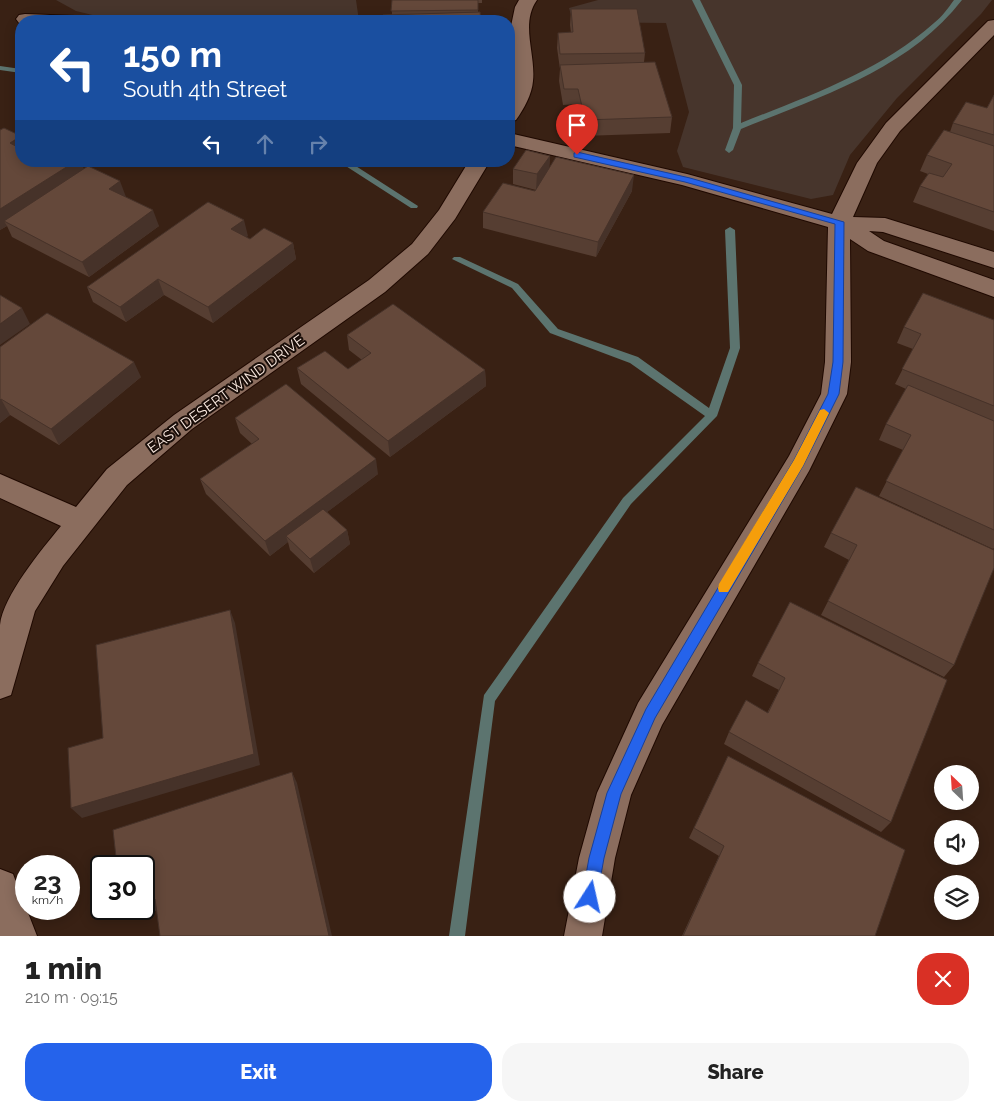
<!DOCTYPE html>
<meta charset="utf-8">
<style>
body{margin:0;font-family:Raleway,sans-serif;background:#f6f6f6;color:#222;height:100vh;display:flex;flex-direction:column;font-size:19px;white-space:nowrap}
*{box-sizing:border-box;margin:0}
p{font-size:16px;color:#767676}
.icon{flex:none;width:28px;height:28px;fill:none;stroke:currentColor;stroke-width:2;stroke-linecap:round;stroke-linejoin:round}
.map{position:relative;height:936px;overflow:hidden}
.sheet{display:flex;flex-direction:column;background:#fff;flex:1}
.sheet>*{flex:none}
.hud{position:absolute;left:15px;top:15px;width:500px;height:152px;border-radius:20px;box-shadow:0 2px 12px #0003;background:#1a4fa0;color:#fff;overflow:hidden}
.needle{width:32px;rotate:335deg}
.buttons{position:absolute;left:934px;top:765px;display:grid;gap:10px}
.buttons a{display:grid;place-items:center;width:45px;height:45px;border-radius:50%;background:#fff;box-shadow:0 2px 12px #0003;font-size:25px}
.speed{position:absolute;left:15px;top:855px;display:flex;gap:10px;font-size:25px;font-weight:700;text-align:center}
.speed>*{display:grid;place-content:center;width:65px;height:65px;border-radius:50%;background:#fff;box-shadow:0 2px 12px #0003;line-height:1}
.speed small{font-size:12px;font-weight:400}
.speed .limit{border:2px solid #111;border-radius:8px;background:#fff;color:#111}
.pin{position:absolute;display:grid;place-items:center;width:42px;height:42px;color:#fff;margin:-51px -21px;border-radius:50% 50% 50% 0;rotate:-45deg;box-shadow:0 0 5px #0007}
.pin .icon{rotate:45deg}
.me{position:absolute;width:55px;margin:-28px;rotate:10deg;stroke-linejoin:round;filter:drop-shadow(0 0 4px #0008)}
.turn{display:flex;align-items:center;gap:18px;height:105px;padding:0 25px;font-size:22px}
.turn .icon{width:65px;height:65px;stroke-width:2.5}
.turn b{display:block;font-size:35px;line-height:42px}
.lanes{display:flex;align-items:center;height:48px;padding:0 25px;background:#0003;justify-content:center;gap:25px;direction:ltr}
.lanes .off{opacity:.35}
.round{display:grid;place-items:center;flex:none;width:52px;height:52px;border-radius:20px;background:#f6f6f6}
.headline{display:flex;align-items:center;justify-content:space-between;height:85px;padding:0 25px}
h1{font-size:30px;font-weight:800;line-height:38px}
.action{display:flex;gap:10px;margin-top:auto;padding:10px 25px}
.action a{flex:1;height:58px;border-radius:20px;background:#2563eb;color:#fff;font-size:20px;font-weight:800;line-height:58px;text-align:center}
.action a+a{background:#f6f6f6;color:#222}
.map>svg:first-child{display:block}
.green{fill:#47352c}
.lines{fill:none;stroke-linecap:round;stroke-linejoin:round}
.stream{fill:#5c746f;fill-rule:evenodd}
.minor-casing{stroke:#1f0901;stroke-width:2}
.minor{fill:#8b6d5e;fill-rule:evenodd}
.wall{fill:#563e32}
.shaded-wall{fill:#463229}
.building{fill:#64483a;stroke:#463229}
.route{fill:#2563eb;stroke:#184099}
.slow{fill:#f59e0b}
.labels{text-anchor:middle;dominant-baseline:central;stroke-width:4;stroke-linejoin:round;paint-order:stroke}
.street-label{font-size:15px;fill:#f9e8df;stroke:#190d08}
</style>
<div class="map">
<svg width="994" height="936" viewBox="0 0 994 936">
<rect width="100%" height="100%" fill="#392114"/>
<path class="green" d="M 56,0 L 356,0 L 359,21 L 117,21 L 76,11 Z
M 598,0 L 992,0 L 981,14 L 897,98 L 850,155 L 833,195 L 811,199 L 683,167 L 677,151 L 689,112 L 666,23 L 573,22 L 569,8 Z"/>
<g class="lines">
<path class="stream" d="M 692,0 L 700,0 L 742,85 L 741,123 C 808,96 879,72 934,23 C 942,17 948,8 954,0 L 962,0 C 908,70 819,97 741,129 L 733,150 L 729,153 L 725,150 L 733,128 L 734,85 Z
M 0,66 L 21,69 L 21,73 L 0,70 Z
M 338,161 L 348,161 L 418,206 L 417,208 L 411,208 Z
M 730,227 L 735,230 L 740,348 L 717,416 L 631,504 L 495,701 L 465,936 L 449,936 L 484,695 L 623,498 L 705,416 L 630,363 L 550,333 L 512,288 L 452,259 L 454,257 L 460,257 L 518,284 L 558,329 L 638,357 L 709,408 L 730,348 L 725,230 Z"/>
<g class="minor-casing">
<path id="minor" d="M 519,0 L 537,0 C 520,24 536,54 533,81 C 532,94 524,109 516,120 L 509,122 L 509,98 L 514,80 L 511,26 L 515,7 Z
M 25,14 L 75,16 L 81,17 L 84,21 L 19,23 L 16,19 L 19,15 Z
M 994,20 L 994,35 L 900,131 L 877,163 L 853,217 L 885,218 L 994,252 L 994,268 L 883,232 L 869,231 L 884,241 L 994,280 L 994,297 L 868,251 L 850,239 L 851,362 L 847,394 L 809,471 L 662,725 L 631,795 L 615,858 L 602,936 L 564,936 L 579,858 L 597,793 L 638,703 L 789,456 L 821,394 L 825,362 L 828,227 L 682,185 L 509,145 L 509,133 L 687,174 L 832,214 L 857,163 L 886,123 L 988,21 Z
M 469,161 L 490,161 L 455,219 L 428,254 L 385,292 L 192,429 L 127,485 L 63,566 L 35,611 L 11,695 L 0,699 C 0,675 0,649 0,625 C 3,596 42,549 61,526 L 0,498 L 0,474 L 76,507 L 107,469 L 174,415 L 369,280 L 412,244 L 439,210 Z
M 0,869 L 13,874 L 37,936 L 0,936 Z"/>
</g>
<use href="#minor" class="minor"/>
</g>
<path class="wall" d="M 392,0 L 482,0 L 482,3 L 478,3 L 478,12 L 392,15 Z
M 571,9 L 645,53 L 644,62 L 672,117 L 670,133 L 583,136 L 577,104 L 563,105 L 559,81 L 560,69 L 557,48 L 558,33 L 571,33 L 570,25 Z
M 994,95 L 994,231 L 913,202 L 920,186 L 928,174 L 920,171 L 927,155 L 950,132 L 953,123 L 987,108 Z
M 0,130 L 21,161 L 84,169 L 126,197 L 159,226 L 89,277 L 12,237 L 7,226 L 0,230 Z
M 550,156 L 549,169 L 632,191 L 596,257 L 483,228 L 483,212 L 536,190 L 513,184 L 513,169 Z
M 248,236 L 246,237 L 250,239 L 293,243 L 296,259 L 213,323 L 164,295 L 126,322 L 93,302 L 87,287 Z
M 994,320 L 994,548 L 993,549 L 879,496 L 903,450 L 879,440 L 886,424 L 906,389 L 895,384 L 913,349 L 897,343 L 904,327 Z
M 347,335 L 485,370 L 486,386 L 390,457 L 301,384 L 297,368 L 348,369 L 362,360 L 349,350 Z
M 0,347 L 141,377 L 59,445 L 10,415 L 0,423 Z
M 235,418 L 378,474 L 327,512 L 347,530 L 350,544 L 314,573 L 290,550 L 288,542 L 270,556 L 206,494 L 200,479 L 252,444 L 240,433 Z
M 856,487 L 954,665 L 944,677 L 821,615 L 849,560 L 824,547 L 831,533 Z
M 790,602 L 891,822 L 881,832 L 724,744 L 729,732 L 767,713 L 779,690 L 752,676 L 758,663 Z
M 728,756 L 875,936 L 682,936 L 719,856 L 689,838 Z"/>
<path class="shaded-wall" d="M 21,137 L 21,157 L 10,143 Z
M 550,156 L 549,171 L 536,190 L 537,174 Z
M 76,161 L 81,161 L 86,175 L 4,221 L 7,226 L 0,230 L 0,209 Z
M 634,175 L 632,191 L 596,257 L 598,242 Z
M 120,181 L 126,197 L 109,189 Z
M 153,210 L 159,226 L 89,277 L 82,262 Z
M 244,220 L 248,236 L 235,245 L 231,229 Z
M 293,243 L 296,259 L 213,323 L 208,307 Z
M 158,279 L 164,295 L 126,322 L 120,307 Z
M 22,308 L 30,324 L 0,345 L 0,324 Z
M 134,362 L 141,377 L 59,445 L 51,429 Z
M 485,370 L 486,386 L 390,457 L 388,441 Z
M 1,399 L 10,415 L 0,423 L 0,400 Z
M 376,459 L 378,474 L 290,540 L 286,536 L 288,542 L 270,556 L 265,541 Z
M 347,530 L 350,544 L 314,573 L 310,559 Z
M 230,610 L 235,623 L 260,765 L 82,818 L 71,808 Z
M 292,772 L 297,783 L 332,936 L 329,936 Z
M 155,899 L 164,908 L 132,919 L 122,910 L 126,909 L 144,909 L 144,903 Z"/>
<path class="building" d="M 392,0 L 478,0 L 478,10 L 391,11 Z
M 571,9 L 637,9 L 645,53 L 560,54 L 558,33 L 573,32 Z
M 480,12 L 481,21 L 383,21 L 383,15 Z
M 655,62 L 672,117 L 585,120 L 578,89 L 564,89 L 560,65 Z
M 994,95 L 994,135 L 953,123 L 966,102 L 987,108 Z
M 4,128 L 21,136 L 10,143 L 21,149 L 21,161 L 76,161 L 0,209 L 0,130 Z
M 944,130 L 994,146 L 994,212 L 920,186 L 929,173 L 943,177 L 952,164 L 927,155 Z
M 526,150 L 550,156 L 537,174 L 513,169 Z
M 556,157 L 634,175 L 598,242 L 483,212 L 503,183 L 535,191 Z
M 88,166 L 120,181 L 109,189 L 153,210 L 82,262 L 4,221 Z
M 208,202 L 244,220 L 231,229 L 250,239 L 264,228 L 293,243 L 208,307 L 158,279 L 120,307 L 87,287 Z
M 923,293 L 994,320 L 994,406 L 902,369 L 921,334 L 904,327 Z
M 0,295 L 22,308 L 0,324 Z
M 393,304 L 485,370 L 388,441 L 297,368 L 325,351 L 348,369 L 371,353 L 347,335 Z
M 47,313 L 134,362 L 51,429 L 1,399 L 0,400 L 0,347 Z
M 286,384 L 376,459 L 265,541 L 200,479 L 259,439 L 235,418 Z
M 908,385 L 994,421 L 994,530 L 886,481 L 911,435 L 886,424 Z
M 856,487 L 994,550 L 994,568 L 954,665 L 828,601 L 857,545 L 831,533 Z
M 323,509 L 347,530 L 310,559 L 286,536 Z
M 790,602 L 947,680 L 891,822 L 729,732 L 746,700 L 768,713 L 785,678 L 758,663 Z
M 230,610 L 254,754 L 71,808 L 68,748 L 103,738 L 96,645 Z
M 728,756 L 905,850 L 875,936 L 683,936 L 724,846 L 694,828 Z
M 292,772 L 329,936 L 160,936 L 155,899 L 144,903 L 144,866 L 117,866 L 113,830 Z"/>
<path class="route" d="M 577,152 L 690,178 L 844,222 L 843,362 L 839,394 L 803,466 L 655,718 L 621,794 L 604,858 L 597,897 L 595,903 L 590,905 L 584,903 L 582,897 L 589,858 L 607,793 L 646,709 L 794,460 L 828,394 L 833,362 L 835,224 L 685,182 L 574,157 L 574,153 Z"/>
<path class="slow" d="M 824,409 L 829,413 L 803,466 L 728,592 L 719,592 L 718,588 L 719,584 L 794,460 L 820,410 Z"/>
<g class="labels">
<g class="street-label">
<text transform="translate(226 394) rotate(-36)">EAST DESERT WIND DRIVE</text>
</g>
</g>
</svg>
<div class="buttons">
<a><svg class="needle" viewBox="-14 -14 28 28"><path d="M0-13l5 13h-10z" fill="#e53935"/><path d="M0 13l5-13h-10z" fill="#767676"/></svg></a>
<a><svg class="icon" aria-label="sound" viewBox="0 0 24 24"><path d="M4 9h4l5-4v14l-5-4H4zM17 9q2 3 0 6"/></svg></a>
<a><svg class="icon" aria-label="layers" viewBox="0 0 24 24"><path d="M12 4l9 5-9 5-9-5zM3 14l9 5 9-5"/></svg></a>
</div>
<div class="speed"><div>23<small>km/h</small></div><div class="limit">30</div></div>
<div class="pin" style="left:577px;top:155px;background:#d93025"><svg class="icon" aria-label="arrive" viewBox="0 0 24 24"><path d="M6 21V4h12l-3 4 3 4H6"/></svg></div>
<svg class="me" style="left:590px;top:897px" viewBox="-20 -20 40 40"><circle r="19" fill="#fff"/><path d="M0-13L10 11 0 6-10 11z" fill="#2563eb"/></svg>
<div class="hud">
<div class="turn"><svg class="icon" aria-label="left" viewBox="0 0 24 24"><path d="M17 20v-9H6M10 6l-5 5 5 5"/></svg><div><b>150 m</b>South 4th Street</div></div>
<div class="lanes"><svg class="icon" aria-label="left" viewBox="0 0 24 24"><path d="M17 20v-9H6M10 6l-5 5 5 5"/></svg><svg class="icon off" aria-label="ahead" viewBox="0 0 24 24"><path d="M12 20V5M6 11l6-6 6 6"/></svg><svg class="icon off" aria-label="right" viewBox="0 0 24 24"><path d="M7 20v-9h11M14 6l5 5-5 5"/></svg></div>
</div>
</div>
<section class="sheet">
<div class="headline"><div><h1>1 min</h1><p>210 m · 09:15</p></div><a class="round" style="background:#d93025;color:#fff"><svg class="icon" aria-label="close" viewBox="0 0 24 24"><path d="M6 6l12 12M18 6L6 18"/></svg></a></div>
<div class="action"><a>Exit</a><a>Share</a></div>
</section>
